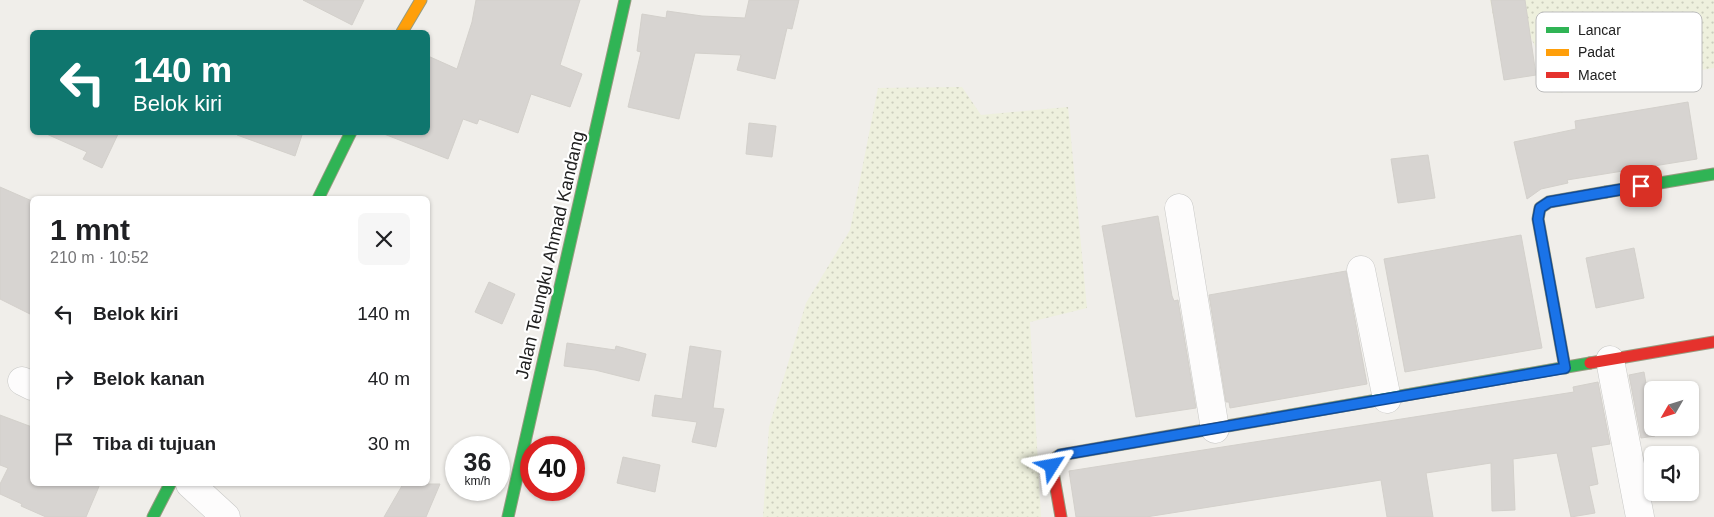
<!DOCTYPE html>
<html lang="id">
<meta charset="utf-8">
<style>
body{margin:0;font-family:Arial,sans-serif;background:#f6f6f6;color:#202124;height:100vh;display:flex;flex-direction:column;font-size:19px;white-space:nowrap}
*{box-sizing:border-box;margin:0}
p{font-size:16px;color:#757577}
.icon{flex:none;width:28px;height:28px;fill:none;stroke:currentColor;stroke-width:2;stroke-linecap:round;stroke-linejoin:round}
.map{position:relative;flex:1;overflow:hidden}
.side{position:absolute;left:30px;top:196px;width:400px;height:290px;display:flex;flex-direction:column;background:#fff;border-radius:8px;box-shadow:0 1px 4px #0004}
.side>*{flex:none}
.banner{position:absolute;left:30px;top:30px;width:400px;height:105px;border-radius:8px;box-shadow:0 1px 4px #0004;background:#0f766e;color:#fff;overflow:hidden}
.needle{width:32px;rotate:231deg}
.tools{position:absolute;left:1644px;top:381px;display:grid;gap:10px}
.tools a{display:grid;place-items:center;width:55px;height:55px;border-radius:8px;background:#fff;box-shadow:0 1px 4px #0004;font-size:25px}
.speed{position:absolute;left:445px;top:436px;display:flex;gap:10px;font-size:25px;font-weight:700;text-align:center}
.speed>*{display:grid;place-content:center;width:65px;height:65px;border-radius:50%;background:#fff;box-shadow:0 1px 4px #0004;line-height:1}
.speed small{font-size:12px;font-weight:400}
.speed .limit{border:8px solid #d22;background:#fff;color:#111}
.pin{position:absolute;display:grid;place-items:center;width:42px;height:42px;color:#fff;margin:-21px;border-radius:10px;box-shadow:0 2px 8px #0006}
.me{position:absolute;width:55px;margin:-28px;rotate:56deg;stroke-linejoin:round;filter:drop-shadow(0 0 4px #0008)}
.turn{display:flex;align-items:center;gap:18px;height:105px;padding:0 20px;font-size:22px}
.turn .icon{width:65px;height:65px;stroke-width:2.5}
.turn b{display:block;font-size:35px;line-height:42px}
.round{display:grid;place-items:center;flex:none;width:52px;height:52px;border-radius:8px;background:#f6f6f6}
.head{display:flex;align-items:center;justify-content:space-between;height:85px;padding:0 20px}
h1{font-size:30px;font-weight:700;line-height:38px}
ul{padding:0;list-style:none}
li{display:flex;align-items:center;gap:15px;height:65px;padding:0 20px}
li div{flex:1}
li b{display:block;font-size:19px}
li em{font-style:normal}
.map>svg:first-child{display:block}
.farmland{fill:url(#farmland-dots)}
.building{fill:#d7d4d1;stroke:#d3d0cb}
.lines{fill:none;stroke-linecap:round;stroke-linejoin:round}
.street-casing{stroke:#c8c8c6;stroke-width:29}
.fast-casing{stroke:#979b80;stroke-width:13}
.slow-casing{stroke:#979b80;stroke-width:13}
.jam-casing{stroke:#979b80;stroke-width:13}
.street{stroke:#fdfcfc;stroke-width:28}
.fast{stroke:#30b455;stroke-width:11}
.slow{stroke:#ff9f0a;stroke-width:11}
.jam{stroke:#e5322d;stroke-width:11}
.route-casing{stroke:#114b97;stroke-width:12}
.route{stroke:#1a73e8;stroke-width:9}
.labels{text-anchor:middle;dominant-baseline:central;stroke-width:4.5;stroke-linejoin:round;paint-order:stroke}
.street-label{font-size:18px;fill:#212121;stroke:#fff}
.key{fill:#fff;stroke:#bcbcbc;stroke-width:1}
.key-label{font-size:14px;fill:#212121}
</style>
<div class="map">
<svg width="1714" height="517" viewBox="0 0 1714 517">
<defs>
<pattern id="farmland-dots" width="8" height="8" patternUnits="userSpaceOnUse" patternTransform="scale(1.25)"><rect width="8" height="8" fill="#eef0dd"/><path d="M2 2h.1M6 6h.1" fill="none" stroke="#cccebd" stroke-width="1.8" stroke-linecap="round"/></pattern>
</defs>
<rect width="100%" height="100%" fill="#f0eeea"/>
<path class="farmland" d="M 1490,0 L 1714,0 L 1714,68 L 1557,93 L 1523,21 L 1495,25 Z
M 962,87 L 981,115 L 1068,107 L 1087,308 L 1030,322 L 1041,517 L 763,517 L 769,427 L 806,303 L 850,230 L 878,88 Z"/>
<path class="building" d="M 303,0 L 364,0 L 352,25 Z
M 476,0 L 580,0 L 560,65 L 582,74 L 570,107 L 531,94 L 518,133 L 479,119 L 477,124 L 463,119 L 448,159 L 384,134 L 384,132 L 428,132 L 428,56 L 457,69 L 472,22 Z
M 749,0 L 799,0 L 792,29 L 787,28 L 775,79 L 737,70 L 741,55 L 695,53 L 679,119 L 628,107 L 641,52 L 637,51 L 642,14 L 666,18 L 667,11 L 702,16 L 745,18 Z
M 1491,0 L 1525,0 L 1536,75 L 1504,80 Z
M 1688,102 L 1697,159 L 1567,180 L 1568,183 L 1541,189 L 1527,199 L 1514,142 L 1576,129 L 1575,121 Z
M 749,123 L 776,126 L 772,157 L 746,154 Z
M 42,132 L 119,132 L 102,168 L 83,159 L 87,152 Z
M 238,132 L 303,132 L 295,156 L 237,135 Z
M 1428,155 L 1435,198 L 1398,203 L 1391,159 Z
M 0,187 L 32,201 L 32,315 L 0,299 Z
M 1158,216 L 1172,296 L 1174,301 L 1178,300 L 1196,408 L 1136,417 L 1102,226 Z
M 1521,235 L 1542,348 L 1405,372 L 1384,259 Z
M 1634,248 L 1644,298 L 1596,308 L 1586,258 Z
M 1346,271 L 1367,384 L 1230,408 L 1229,402 L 1226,402 L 1209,295 Z
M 489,282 L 515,294 L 502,324 L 475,312 Z
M 567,343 L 615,350 L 616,346 L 646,354 L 639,381 L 595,370 L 564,366 Z
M 690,346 L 721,351 L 713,408 L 724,409 L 716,447 L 692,442 L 697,422 L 652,416 L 655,395 L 682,399 Z
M 1644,372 L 1655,436 L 1641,438 L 1629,375 Z
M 1598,382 L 1610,444 L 1591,447 L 1598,484 L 1589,486 L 1595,513 L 1571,517 L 1557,453 L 1513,459 L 1515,510 L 1492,511 L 1491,463 L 1426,473 L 1433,517 L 1387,517 L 1381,480 L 1146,517 L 1076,517 L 1069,471 L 1574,392 L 1573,387 Z
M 0,415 L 32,427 L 32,484 L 100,484 L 86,517 L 46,517 L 21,506 L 22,504 L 0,494 L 0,484 L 8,468 L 0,465 Z
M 623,457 L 660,465 L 655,492 L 617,483 Z
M 403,484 L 440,484 L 426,517 L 384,517 Z"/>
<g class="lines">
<g class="street-casing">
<path id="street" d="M 1179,208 L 1215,429
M 1361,270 L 1387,399
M 1610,360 L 1640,517
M 22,381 L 32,386
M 190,484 L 226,517"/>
</g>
<g class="fast-casing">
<path id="fast" d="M 1606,192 L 1714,174
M 318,199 L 351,132
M 1268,419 L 1590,363
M 153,517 L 170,484
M 508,517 L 625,0"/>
</g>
<g class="slow-casing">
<path id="slow" d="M 402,32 L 421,0
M 1565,368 L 1538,219 L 1540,208 L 1549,202 L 1606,192
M 1106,447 L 1268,419"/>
</g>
<g class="jam-casing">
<path id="jam" d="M 1590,363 L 1714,342
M 1061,517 L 1052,466 L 1054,459 L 1060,455 L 1106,447"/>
</g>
<use href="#street" class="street"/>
<use href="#fast" class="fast"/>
<use href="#slow" class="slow"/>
<use href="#jam" class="jam"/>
</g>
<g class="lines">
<g class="route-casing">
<path id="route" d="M 1052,466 L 1054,460 L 1060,455 L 1565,368 L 1538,219 L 1540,208 L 1549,202 L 1641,186"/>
</g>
<use href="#route" class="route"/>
</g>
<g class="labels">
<g class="street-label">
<text transform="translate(550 255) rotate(-77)">Jalan Teungku Ahmad Kandang</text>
</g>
</g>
<rect x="1536" y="12" width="166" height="80" rx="8" class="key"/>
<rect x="1546" y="27" width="23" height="6" fill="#30b455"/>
<rect x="1546" y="49" width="23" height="7" fill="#ff9f0a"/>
<rect x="1546" y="72" width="23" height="6" fill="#e5322d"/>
<g class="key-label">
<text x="1578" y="35">Lancar</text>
<text x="1578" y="57">Padat</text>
<text x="1578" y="80">Macet</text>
</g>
</svg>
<div class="tools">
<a><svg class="needle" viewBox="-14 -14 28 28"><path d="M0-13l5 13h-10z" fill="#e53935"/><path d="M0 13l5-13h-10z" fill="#757577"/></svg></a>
<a><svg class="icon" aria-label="sound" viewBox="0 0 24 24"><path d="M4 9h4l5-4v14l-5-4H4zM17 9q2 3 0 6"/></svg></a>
</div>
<div class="speed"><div>36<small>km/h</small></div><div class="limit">40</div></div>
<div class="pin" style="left:1641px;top:186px;background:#d93025"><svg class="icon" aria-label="arrive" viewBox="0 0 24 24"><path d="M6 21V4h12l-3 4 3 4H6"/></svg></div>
<svg class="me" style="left:1052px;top:466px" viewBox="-20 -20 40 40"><path d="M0-17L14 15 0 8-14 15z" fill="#1a73e8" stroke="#fff" stroke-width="4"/></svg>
<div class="banner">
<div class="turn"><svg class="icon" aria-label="left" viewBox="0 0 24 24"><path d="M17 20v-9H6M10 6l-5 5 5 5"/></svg><div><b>140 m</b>Belok kiri</div></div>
</div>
<section class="side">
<div class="head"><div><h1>1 mnt</h1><p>210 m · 10:52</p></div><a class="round"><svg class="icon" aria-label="close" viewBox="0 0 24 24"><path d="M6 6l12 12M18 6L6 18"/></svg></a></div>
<ul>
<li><svg class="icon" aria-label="left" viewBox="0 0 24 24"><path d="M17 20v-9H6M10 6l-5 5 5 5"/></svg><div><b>Belok kiri</b></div><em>140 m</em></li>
<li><svg class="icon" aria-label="right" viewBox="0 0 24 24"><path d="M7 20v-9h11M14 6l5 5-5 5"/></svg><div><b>Belok kanan</b></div><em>40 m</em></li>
<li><svg class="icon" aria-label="arrive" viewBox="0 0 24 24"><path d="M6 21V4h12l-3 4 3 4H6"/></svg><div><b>Tiba di tujuan</b></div><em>30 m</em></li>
</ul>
</section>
</div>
